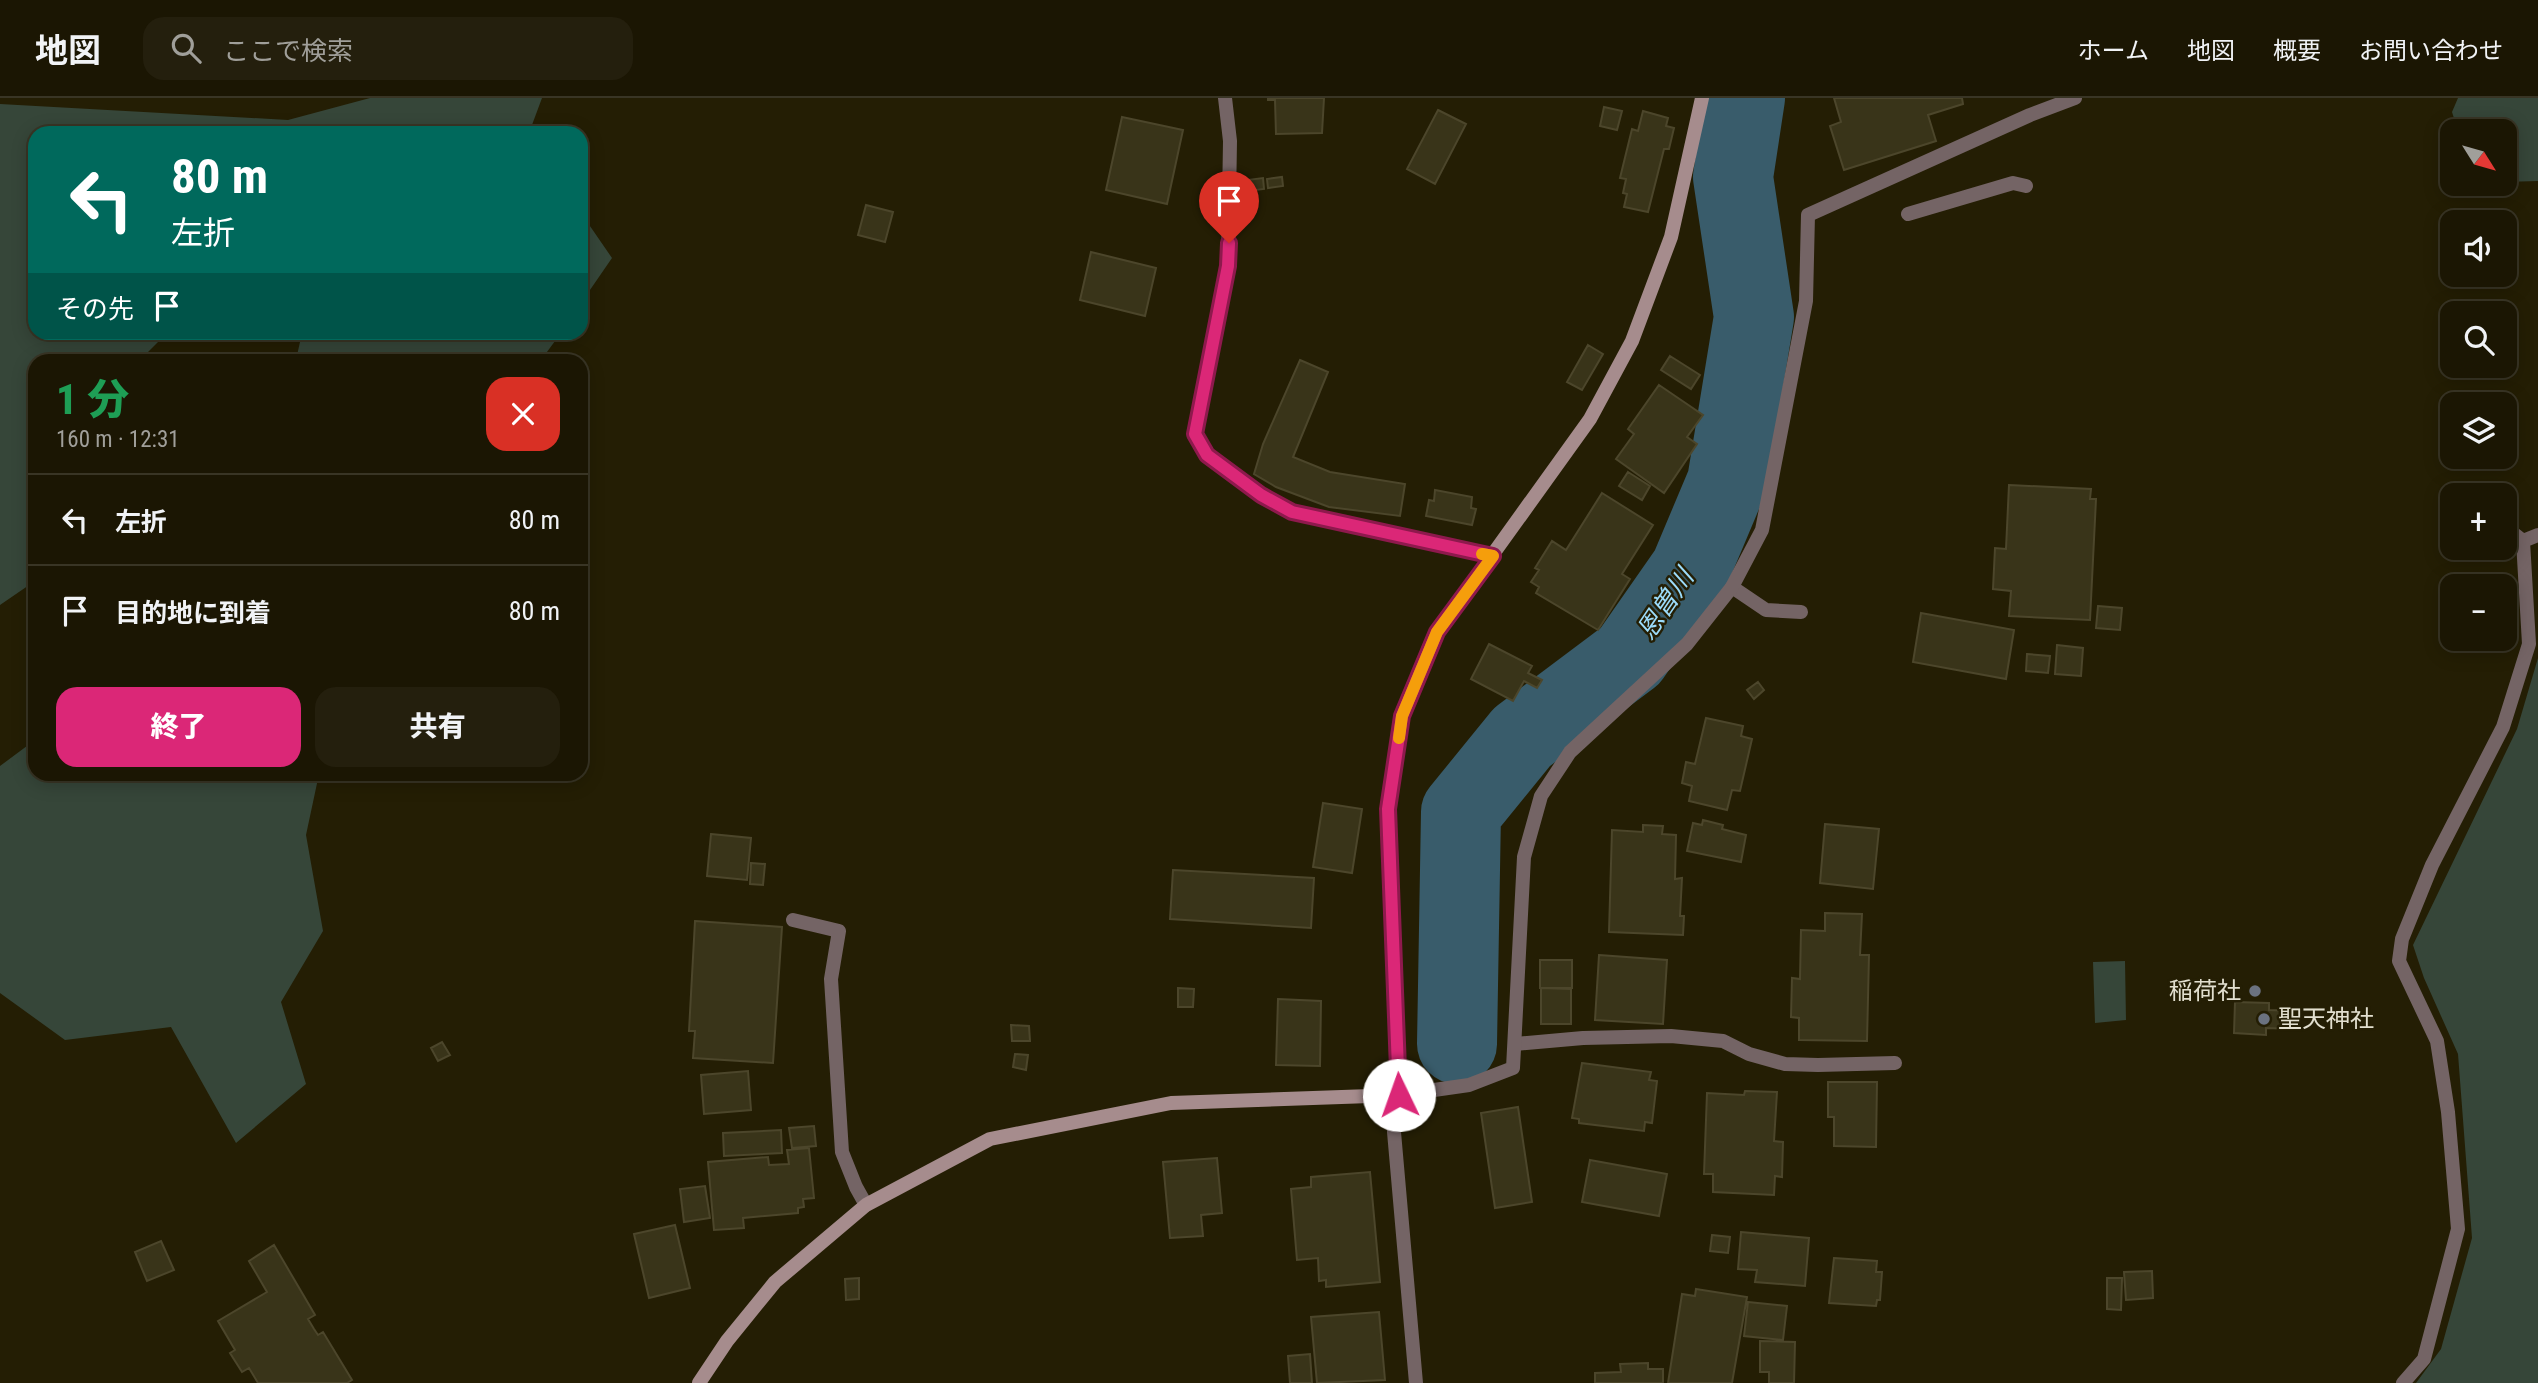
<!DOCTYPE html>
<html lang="ja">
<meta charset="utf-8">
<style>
body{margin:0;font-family:"Roboto Condensed","Noto Sans JP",sans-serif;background:#241f0d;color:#f1f3f6;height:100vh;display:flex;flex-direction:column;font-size:26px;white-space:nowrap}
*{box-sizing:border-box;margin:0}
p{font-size:23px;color:#a09f9a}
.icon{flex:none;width:38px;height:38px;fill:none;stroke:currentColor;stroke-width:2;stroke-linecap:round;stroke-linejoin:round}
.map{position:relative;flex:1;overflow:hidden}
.details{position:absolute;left:28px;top:256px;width:560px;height:427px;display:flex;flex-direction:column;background:#1b1603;border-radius:21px;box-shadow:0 4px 18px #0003,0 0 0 2px #393525}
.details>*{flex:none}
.top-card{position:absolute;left:28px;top:28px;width:560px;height:214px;border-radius:21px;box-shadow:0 4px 18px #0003,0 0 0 2px #393525;background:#00695c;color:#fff;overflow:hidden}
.needle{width:46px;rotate:127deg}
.tools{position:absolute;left:2440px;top:21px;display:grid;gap:14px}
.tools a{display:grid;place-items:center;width:77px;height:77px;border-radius:14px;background:#1b1603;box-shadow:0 4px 18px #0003,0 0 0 2px #393525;font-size:35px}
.pin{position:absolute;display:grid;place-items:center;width:60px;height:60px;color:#fff;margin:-72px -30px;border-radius:50% 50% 50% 0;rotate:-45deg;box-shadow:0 0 7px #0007}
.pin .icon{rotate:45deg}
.me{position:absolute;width:77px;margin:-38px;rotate:357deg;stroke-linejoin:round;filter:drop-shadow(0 0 5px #0008)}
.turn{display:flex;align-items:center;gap:24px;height:147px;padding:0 28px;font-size:32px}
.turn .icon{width:91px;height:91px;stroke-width:2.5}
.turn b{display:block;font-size:49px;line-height:60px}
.then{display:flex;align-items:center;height:66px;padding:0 28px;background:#0003;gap:14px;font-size:26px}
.round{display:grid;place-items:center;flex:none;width:74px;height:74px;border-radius:21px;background:#241f0d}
.head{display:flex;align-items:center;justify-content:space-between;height:119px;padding:0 28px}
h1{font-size:42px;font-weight:800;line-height:52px;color:#1e9e55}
.button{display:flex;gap:14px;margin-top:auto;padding:14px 28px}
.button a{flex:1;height:80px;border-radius:21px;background:#db2777;color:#fff;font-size:28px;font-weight:800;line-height:80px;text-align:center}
.button a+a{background:#241f0d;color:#f1f3f6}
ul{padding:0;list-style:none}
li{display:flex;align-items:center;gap:21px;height:91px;padding:0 28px;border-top:2px solid #393525}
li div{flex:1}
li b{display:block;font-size:26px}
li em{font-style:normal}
header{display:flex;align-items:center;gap:42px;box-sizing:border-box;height:98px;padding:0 35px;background:#1b1603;border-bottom:2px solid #393525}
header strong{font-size:33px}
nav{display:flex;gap:38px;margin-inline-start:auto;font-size:24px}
.search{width:490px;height:63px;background:#241f0d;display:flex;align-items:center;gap:18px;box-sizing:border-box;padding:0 24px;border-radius:21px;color:#a09f9a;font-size:26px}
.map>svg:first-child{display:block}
.green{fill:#364639}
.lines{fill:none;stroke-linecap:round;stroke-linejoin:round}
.river{stroke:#395c6b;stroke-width:80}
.building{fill:#393419;stroke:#4c462b;stroke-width:2}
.lane{stroke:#746465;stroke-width:14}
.street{stroke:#746465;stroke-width:14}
.secondary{stroke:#a68c8d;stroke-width:14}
.route-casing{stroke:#8e194d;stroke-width:18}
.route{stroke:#db2777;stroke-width:12}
.slow{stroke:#f59e0b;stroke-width:12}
.worship-dot{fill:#6b7280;stroke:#241e04;stroke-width:2.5}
.labels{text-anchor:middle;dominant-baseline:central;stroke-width:5;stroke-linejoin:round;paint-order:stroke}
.poi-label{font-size:24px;fill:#e2dfcf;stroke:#241e04;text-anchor:end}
.water-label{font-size:26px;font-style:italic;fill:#9cdcfa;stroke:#241e04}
</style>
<header>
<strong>地図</strong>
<div class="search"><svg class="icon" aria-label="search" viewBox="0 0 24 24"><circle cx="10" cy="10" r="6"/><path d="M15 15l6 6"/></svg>ここで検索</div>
<nav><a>ホーム</a><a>地図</a><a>概要</a><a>お問い合わせ</a></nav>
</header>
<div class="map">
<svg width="2538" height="1285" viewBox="0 0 2538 1285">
<rect width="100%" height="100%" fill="#241e04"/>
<path class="green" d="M 370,0 L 542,0 L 529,35 L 35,35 L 35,234 L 167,235 L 140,262 L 35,262 L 35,483 L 0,507 L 0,6 L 288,22 Z
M 2458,0 L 2538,0 L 2538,83 L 2504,84 L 2504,33 L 2458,33 L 2452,14 Z
M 581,115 L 612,160 L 581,205 Z
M 302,235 L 302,234 L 561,235 L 541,262 L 296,262 Z
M 2538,560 L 2538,1285 L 2416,1285 L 2441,1251 L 2472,1140 L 2458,956 L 2424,880 L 2413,847 L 2517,631 Z
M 35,642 L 35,676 L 319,676 L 306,737 L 323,833 L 281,904 L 306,986 L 236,1045 L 171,929 L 65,942 L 0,895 L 0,668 Z
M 2125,863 L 2126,922 L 2095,925 L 2093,864 Z"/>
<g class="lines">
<path class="river" d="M 1457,946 L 1461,714 L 1522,639 L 1630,558 L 1690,472 L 1727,384 L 1754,219 L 1733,79 L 1745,0"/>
</g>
<path class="building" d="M 1268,0 L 1324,0 L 1322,35 L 1276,36 L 1275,2 L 1268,2 Z
M 1834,0 L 1962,0 L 1963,6 L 1928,17 L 1936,43 L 1844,72 L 1830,28 L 1841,24 Z
M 1604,9 L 1622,13 L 1617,32 L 1600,28 Z
M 1438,12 L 1466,26 L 1435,86 L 1407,71 Z
M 1643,13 L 1668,20 L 1666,28 L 1674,30 L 1669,51 L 1664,51 L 1648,114 L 1624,109 L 1627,96 L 1623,95 L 1626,81 L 1620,80 L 1632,31 L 1638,33 Z
M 1122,19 L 1183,32 L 1167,106 L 1106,92 Z
M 1282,79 L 1283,88 L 1268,90 L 1267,81 Z
M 1263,80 L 1264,91 L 1248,93 L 1247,82 Z
M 866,107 L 893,114 L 885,144 L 858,137 Z
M 1091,154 L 1156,170 L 1145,218 L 1080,202 Z
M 1588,247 L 1603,256 L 1582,292 L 1567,284 Z
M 1670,258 L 1700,277 L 1691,291 L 1661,272 Z
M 1300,262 L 1328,274 L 1293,359 L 1330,374 L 1405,386 L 1400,418 L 1329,409 L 1276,389 L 1254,376 L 1263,346 Z
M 1659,287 L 1703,317 L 1687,339 L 1697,346 L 1664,395 L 1616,361 L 1634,336 L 1628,331 Z
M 1628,374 L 1650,388 L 1642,402 L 1619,388 Z
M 2009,387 L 2091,391 L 2090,401 L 2096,401 L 2090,522 L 2009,518 L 2011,493 L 1993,491 L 1995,450 L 2006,451 Z
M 1435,392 L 1472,399 L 1471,410 L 1476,411 L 1472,427 L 1426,418 L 1429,402 L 1434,403 Z
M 1602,395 L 1653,427 L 1622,476 L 1630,481 L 1598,532 L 1536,495 L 1539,489 L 1531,484 L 1539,472 L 1535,470 L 1552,443 L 1566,452 Z
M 2098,508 L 2122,510 L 2120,532 L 2096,530 Z
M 1921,515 L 2014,532 L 2006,581 L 1913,564 Z
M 1489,546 L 1532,568 L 1528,575 L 1542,582 L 1537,590 L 1524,583 L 1513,603 L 1471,581 Z
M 2057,547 L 2083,550 L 2081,578 L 2055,576 Z
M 2027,556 L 2050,558 L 2048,575 L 2026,573 Z
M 1758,584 L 1764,592 L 1754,601 L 1747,592 Z
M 1706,620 L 1743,628 L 1741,638 L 1752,641 L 1740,693 L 1732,692 L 1727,712 L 1689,703 L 1692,688 L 1682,685 L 1686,664 L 1695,666 Z
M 1323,705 L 1362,711 L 1352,775 L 1313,769 Z
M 1703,722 L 1723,727 L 1722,731 L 1746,737 L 1741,764 L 1687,753 L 1693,725 L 1702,727 Z
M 1825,726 L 1879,731 L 1873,791 L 1820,785 Z
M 1643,727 L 1663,728 L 1662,736 L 1676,737 L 1675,781 L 1682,780 L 1680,818 L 1684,818 L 1683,837 L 1609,834 L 1612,732 L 1643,734 Z
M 711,736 L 751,740 L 747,782 L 707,778 Z
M 751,765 L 765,766 L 763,787 L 750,786 Z
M 1173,772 L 1314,780 L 1311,830 L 1170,821 Z
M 1825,815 L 1862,816 L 1860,857 L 1869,857 L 1867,943 L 1799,942 L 1799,920 L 1791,919 L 1792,880 L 1800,881 L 1801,832 L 1825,833 Z
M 695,823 L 782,829 L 773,965 L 693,960 L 695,933 L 689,933 Z
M 1599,857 L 1667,862 L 1663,926 L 1595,922 Z
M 1540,862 L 1572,862 L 1572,890 L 1540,890 Z
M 1178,890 L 1194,891 L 1193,909 L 1178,909 Z
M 1541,890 L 1571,891 L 1571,926 L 1541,926 Z
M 1278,901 L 1321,903 L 1320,968 L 1276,967 Z
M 2235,904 L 2269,905 L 2269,912 L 2293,913 L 2293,931 L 2266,930 L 2266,937 L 2234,935 Z
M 1011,927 L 1029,928 L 1030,943 L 1012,943 Z
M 442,944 L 450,957 L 438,963 L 431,950 Z
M 1015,956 L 1028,957 L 1026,972 L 1013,969 Z
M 1582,965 L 1651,974 L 1649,982 L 1657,983 L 1652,1025 L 1645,1024 L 1644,1033 L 1579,1025 L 1579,1021 L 1572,1020 Z
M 748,973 L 751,1012 L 704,1016 L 701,977 Z
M 1828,984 L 1877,984 L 1876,1049 L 1834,1048 L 1834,1019 L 1828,1019 Z
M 1745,993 L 1777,994 L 1774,1043 L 1783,1044 L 1782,1079 L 1775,1078 L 1774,1097 L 1713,1094 L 1713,1076 L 1704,1076 L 1707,995 L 1744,997 Z
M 1518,1009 L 1532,1104 L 1495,1110 L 1481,1015 Z
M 814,1028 L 816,1048 L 792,1050 L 789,1030 Z
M 781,1032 L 782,1055 L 724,1058 L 723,1035 Z
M 809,1050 L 814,1100 L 803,1101 L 804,1109 L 798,1110 L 798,1115 L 743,1120 L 744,1130 L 714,1132 L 708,1064 L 768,1059 L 769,1067 L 789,1066 L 787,1052 Z
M 1217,1060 L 1222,1115 L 1201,1117 L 1203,1138 L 1170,1140 L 1163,1064 Z
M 1590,1062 L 1667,1076 L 1659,1118 L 1582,1104 Z
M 1370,1074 L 1380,1184 L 1326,1189 L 1326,1182 L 1319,1183 L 1318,1160 L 1297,1162 L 1291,1091 L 1311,1089 L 1311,1079 Z
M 705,1088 L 710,1120 L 684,1124 L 680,1091 Z
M 675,1127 L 690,1190 L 649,1200 L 634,1136 Z
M 1741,1134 L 1809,1140 L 1805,1188 L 1755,1184 L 1757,1172 L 1738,1171 Z
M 1712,1137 L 1730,1139 L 1728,1155 L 1710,1153 Z
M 161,1143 L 174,1172 L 147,1183 L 135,1154 Z
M 274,1147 L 315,1217 L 308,1221 L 314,1231 L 318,1237 L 323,1234 L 352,1282 L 347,1285 L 258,1285 L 249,1270 L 242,1274 L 230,1255 L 235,1252 L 218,1223 L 267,1194 L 249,1163 Z
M 1834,1160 L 1877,1163 L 1876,1174 L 1882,1174 L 1880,1202 L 1877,1202 L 1876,1208 L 1829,1205 Z
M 2152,1173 L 2153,1200 L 2126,1202 L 2124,1174 Z
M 859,1180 L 859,1201 L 846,1202 L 845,1181 Z
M 2107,1180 L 2122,1180 L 2121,1212 L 2107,1211 Z
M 1696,1191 L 1747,1199 L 1732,1285 L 1668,1285 L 1682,1196 L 1695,1198 Z
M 1748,1204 L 1787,1208 L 1783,1242 L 1744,1238 Z
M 1379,1214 L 1385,1282 L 1317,1285 L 1311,1219 Z
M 1760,1243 L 1795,1244 L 1794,1285 L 1769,1285 L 1769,1274 L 1760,1274 Z
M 1310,1256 L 1312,1285 L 1290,1285 L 1288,1258 Z
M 1648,1265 L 1648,1271 L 1663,1271 L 1663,1285 L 1595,1285 L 1595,1275 L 1621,1274 L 1620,1266 Z"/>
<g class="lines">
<path class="lane" d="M 1225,0 L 1230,43 L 1228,168 L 1195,336 L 1207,357 L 1261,397 L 1292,414 L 1493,458
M 1732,489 L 1766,512 L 1801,514
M 1515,946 L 1583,940 L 1671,938 L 1723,943 L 1749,956 L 1785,966 L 1818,967 L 1895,965"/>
<path class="street" d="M 1908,116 L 2013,85 L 2026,88
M 2504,428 L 2523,443
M 793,822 L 839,833 L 831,881 L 842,1054 L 856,1089 L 866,1107
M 1416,1285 L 1394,1034 L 1399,997 L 1469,987 L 1513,970 L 1524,759 L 1541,698 L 1570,654 L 1687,546 L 1732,489 L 1762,432 L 1806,203 L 1808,117 L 2030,17 L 2075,0
M 2403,1285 L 2424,1261 L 2458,1131 L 2448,1014 L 2437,943 L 2399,863 L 2402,841 L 2432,767 L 2503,629 L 2529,546 L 2523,443 L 2538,437"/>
<path class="secondary" d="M 699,1285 L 727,1243 L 775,1184 L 866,1107 L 990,1041 L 1171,1005 L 1399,997 L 1388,711 L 1402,618 L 1437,534 L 1590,321 L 1632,243 L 1671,139 L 1702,0"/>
</g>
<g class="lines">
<g class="route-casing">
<path id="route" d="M 1229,145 L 1228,168 L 1195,336 L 1207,357 L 1261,397 L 1292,414 L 1493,458 L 1437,534 L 1402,618 L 1388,711 L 1399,997"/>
</g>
<use href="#route" class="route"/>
<path class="slow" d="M 1399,640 L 1402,618 L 1437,534 L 1493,458 L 1482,456"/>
</g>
<g class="worship-dot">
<circle cx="2255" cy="893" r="7"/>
<circle cx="2264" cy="921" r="7"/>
</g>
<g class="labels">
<g class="poi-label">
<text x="2241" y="893">稲荷社</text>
<text x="2278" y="921" text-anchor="start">聖天神社</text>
</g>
<g class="water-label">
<text transform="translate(1665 506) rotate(-56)">恩曽川</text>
</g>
</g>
</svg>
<div class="tools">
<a><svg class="needle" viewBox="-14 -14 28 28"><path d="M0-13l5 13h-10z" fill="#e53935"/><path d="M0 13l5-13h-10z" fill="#a09f9a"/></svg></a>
<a><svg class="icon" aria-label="sound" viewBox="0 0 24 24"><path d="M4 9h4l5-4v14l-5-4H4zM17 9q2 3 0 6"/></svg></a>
<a><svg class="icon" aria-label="search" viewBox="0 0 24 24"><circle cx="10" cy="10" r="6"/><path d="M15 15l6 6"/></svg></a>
<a><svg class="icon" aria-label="layers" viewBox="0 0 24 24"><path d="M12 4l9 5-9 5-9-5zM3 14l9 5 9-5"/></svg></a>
<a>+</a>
<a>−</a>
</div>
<div class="pin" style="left:1229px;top:145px;background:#d93025"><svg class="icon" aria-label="arrive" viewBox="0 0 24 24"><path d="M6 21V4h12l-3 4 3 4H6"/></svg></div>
<svg class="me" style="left:1399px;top:997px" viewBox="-20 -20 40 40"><circle r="19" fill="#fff"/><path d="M0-13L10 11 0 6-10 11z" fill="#db2777"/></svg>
<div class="top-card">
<div class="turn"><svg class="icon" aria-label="left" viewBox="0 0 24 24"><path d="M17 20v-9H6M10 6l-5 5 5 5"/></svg><div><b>80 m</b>左折</div></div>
<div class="then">その先<svg class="icon" aria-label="arrive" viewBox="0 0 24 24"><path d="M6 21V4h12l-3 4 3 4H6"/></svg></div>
</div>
<section class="details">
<div class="head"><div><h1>1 分</h1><p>160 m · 12:31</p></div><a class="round" style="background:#d93025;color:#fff"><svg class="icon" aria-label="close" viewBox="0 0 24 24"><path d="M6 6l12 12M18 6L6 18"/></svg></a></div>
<ul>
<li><svg class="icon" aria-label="left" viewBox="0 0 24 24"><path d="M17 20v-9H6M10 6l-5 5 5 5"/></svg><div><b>左折</b></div><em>80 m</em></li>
<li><svg class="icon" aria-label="arrive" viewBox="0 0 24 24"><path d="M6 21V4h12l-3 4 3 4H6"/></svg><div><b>目的地に到着</b></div><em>80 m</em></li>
</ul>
<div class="button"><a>終了</a><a>共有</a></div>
</section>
</div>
